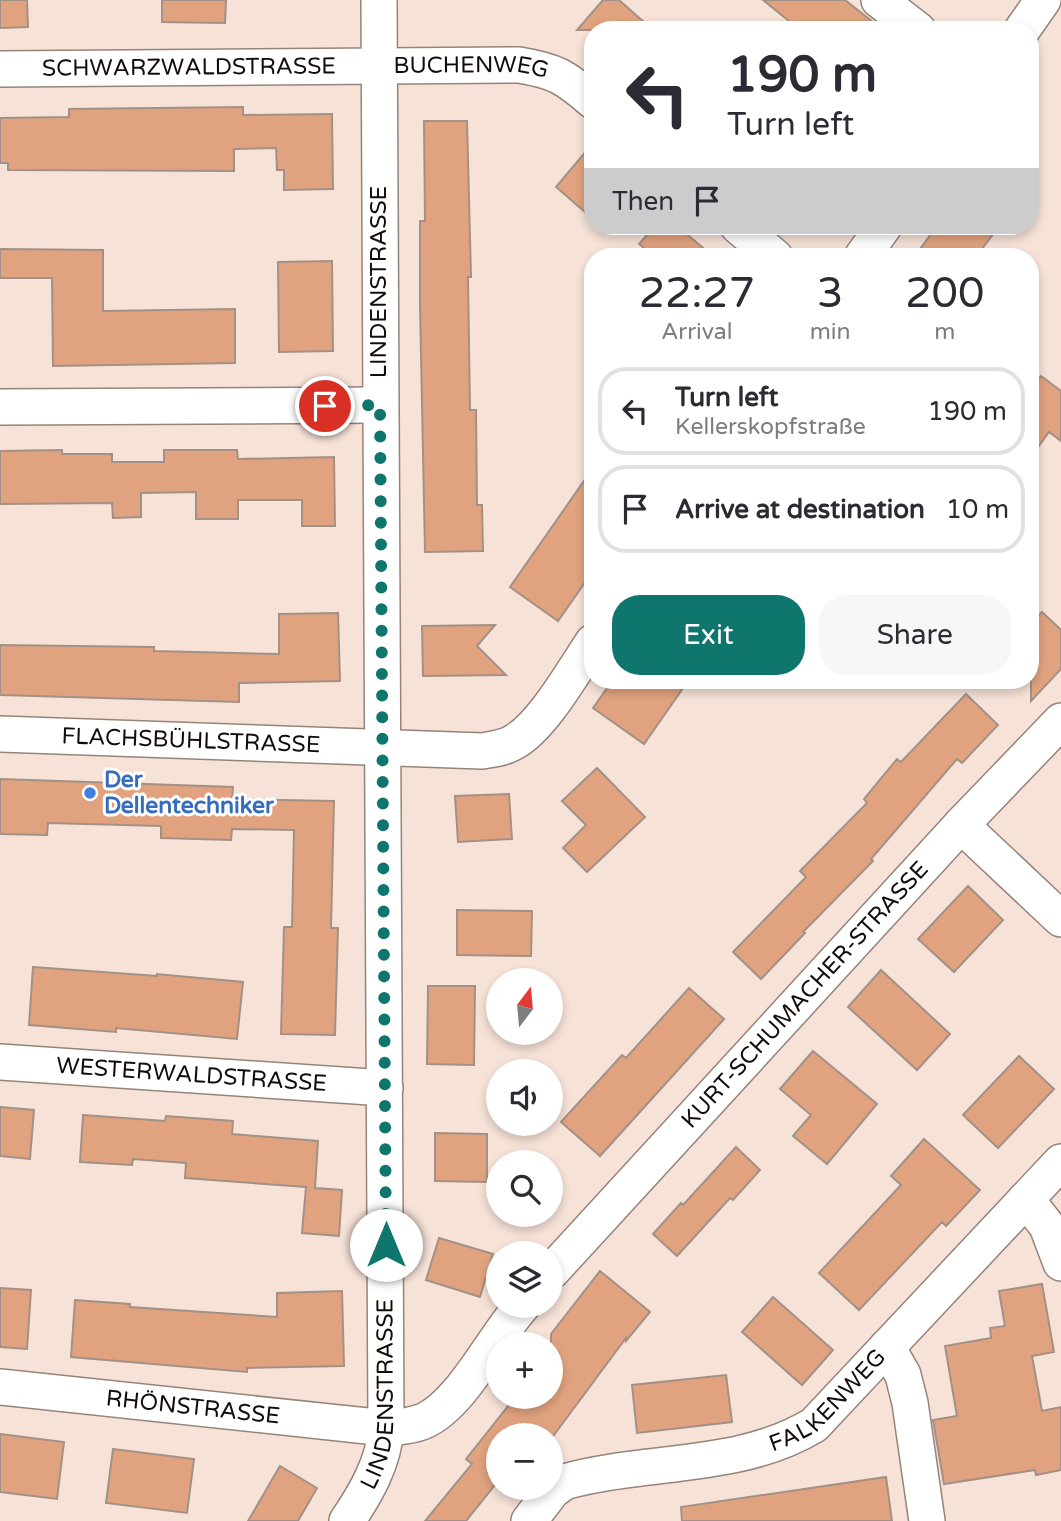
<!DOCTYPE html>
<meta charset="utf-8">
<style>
body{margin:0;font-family:"Varela Round",sans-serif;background:#f7f7f7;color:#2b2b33;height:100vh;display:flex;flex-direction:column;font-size:26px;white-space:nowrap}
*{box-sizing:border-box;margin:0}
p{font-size:23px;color:#7c7c81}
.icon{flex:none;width:38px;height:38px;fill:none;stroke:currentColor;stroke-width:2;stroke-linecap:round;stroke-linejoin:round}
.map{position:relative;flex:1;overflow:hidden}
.panel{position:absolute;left:584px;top:248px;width:455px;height:441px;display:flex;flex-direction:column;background:#fff;border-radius:28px;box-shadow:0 4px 10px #0003}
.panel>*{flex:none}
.top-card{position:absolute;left:584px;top:21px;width:455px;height:214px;border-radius:28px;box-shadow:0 4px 10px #0003;background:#fff;color:#2b2b33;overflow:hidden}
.needle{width:46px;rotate:16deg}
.fabs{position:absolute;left:486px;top:968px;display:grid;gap:14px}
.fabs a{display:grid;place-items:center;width:77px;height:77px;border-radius:50%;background:#fff;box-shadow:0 4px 10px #0003;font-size:35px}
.pin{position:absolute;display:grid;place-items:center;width:60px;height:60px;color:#fff;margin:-30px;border:4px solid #fff;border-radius:50%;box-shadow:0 2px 7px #0007}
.me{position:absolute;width:77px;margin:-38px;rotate:0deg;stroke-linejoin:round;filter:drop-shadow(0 0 5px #0008)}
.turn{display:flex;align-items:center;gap:24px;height:147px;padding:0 28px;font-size:32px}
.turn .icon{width:91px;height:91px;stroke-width:2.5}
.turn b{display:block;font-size:49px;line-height:60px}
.then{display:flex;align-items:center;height:66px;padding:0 28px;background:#0003;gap:14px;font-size:26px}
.eta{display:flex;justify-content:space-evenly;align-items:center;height:119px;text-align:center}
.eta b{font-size:42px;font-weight:600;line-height:49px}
.primary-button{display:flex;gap:14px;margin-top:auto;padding:14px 28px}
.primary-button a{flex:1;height:80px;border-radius:28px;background:#0f766e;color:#fff;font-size:28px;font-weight:600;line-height:80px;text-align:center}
.primary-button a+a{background:#f7f7f7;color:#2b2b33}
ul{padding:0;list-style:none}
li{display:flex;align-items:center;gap:21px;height:88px;margin:0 14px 10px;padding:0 14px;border:4px solid #e1e1e2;border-radius:28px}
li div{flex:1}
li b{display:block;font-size:26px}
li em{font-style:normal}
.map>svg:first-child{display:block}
.building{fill:#e1a37f;stroke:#a39086;stroke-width:2}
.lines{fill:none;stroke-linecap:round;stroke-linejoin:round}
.minor-casing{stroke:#96847a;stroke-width:38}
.minor{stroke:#fff;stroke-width:35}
.route{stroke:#0f766e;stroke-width:12;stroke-dasharray:0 21.6}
.shop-dot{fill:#3f7fe0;stroke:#fff;stroke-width:2.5}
.labels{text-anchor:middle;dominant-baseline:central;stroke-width:6;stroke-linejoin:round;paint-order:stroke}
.street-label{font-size:23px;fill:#130c09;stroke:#fff}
.shop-label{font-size:23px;font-weight:bold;fill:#366cbe;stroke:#fff;text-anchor:start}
</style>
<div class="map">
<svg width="1061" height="1521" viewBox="0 0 1061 1521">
<rect width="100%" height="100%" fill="#f6e2d7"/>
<path class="building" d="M 0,0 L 27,0 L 28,27 L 0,28 Z
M 162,0 L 226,0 L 225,23 L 162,22 Z
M 603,0 L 619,0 L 653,30 L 577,30 Z
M 763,0 L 845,0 L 883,30 L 800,30 Z
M 243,107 L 243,115 L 332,114 L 333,189 L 284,190 L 284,170 L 277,170 L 276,148 L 234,149 L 234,171 L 8,170 L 8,163 L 0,163 L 0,118 L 69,117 L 69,109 Z
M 424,121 L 467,121 L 471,277 L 468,277 L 470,410 L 476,410 L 477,505 L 482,505 L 483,551 L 425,552 L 420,305 L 420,221 L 425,221 Z
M 593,143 L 593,219 L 556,187 Z
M 655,226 L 677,226 L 714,257 L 655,257 L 639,244 Z
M 937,226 L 999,226 L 976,257 L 914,257 Z
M 0,249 L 103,250 L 103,311 L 235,309 L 235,363 L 53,366 L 52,278 L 0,278 Z
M 332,261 L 333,351 L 279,352 L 278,262 Z
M 1041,376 L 1061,391 L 1061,441 L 1049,432 L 1031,457 L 1031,390 Z
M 62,450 L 62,454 L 112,454 L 112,462 L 164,462 L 164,450 L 237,450 L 238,459 L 334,457 L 335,526 L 302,526 L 302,500 L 238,500 L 238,519 L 196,519 L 196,492 L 141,493 L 141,517 L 113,518 L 112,503 L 0,504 L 0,451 Z
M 593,468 L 593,571 L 558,621 L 510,587 Z
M 1042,612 L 1061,630 L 1061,669 L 1031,701 L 1031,624 Z
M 338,613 L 340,681 L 239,683 L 239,702 L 0,695 L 0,645 L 154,647 L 154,651 L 279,654 L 279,614 Z
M 495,625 L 477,646 L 506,675 L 423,676 L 422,626 Z
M 612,681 L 688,681 L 644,744 L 593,708 Z
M 966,694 L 998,725 L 962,763 L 957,759 L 871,859 L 873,861 L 803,932 L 805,933 L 761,979 L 733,952 L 806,877 L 800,871 L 867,803 L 864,799 L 897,759 L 901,762 Z
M 597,768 L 645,817 L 587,872 L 563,848 L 586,825 L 562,801 Z
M 0,779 L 233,787 L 232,799 L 334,801 L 331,928 L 338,928 L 335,1035 L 281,1034 L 284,927 L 292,927 L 294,830 L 232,829 L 231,840 L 161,838 L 161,826 L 48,823 L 47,835 L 0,834 Z
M 509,794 L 512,839 L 458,842 L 455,796 Z
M 968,886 L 1003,920 L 954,972 L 918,939 Z
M 457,910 L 532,911 L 531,956 L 457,955 Z
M 33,967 L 157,976 L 157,974 L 243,982 L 237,1039 L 116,1028 L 116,1032 L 29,1025 Z
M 881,970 L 950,1034 L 917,1070 L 848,1007 Z
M 428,986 L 475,986 L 474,1065 L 427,1064 Z
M 689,988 L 724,1019 L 600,1156 L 561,1122 L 622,1055 L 626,1058 Z
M 813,1051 L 877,1104 L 827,1164 L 793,1136 L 811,1115 L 780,1089 Z
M 1019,1056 L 1054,1089 L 998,1148 L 963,1115 Z
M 0,1107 L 34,1110 L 30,1159 L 0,1156 Z
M 83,1115 L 165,1121 L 166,1116 L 233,1121 L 232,1134 L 318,1141 L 315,1188 L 342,1190 L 339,1236 L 302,1233 L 306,1187 L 185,1178 L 186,1163 L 133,1159 L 132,1165 L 80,1162 Z
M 435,1133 L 487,1134 L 487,1182 L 435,1181 Z
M 924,1139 L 980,1190 L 946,1226 L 942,1222 L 859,1310 L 819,1273 L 901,1185 L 891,1176 Z
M 736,1147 L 760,1170 L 733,1200 L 730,1198 L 677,1256 L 653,1234 L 681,1203 L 683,1205 Z
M 439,1238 L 493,1254 L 480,1297 L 426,1280 Z
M 600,1271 L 650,1312 L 626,1341 L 626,1338 L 551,1439 L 551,1435 L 499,1435 L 499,1480 L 466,1521 L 425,1521 L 472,1464 L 466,1459 L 516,1396 L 551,1396 L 551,1334 Z
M 1042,1284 L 1054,1352 L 1032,1356 L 1042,1411 L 1061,1407 L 1061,1470 L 1036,1475 L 1035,1470 L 944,1484 L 933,1420 L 957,1416 L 945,1346 L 991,1338 L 990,1328 L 1005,1326 L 999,1291 Z
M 0,1288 L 31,1290 L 27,1349 L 0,1347 Z
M 342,1291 L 344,1366 L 247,1368 L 247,1372 L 71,1357 L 75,1300 L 130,1304 L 130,1307 L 277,1317 L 277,1293 Z
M 773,1297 L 833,1350 L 802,1385 L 742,1332 Z
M 726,1375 L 732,1422 L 637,1433 L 632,1385 Z
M 0,1434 L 64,1442 L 57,1499 L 0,1492 Z
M 113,1449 L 194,1459 L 187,1513 L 106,1503 Z
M 280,1466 L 317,1488 L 298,1521 L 248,1521 Z
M 886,1477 L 892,1521 L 682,1521 L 681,1507 Z"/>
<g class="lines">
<g class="minor-casing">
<g id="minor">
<path d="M 879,0 L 918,30"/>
<path d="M 1022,30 L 1043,0"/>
<path id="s1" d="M 0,69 L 519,65 C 556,71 565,77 593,101"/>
<path d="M 738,226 L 775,257"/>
<path d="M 862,257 L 884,226"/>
<path d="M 0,407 L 380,405"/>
<path id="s2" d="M 0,734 L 482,751 C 494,749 504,748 514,742 C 543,726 574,670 593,642"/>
<path d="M 961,825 L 1061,919"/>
<path id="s3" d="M 0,1062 L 385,1088"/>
<path d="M 1026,1199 L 1047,1226 L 1061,1263"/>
<path id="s4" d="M 551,1272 L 961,825 L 1061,721"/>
<path d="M 887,1347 L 903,1375 L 910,1403 L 927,1521"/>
<path id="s5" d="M 0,1387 L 386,1428 C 399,1427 412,1426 424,1421 C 462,1404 493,1338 522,1306"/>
<path id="s6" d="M 347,1521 C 366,1493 384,1462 386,1428 L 379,0"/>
<path id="s7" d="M 529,1521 L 552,1491 L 564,1482 C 646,1459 740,1470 814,1425 L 1061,1162"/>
</g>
</g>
<use href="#minor" class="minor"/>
</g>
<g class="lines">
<path class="route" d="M 325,406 L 380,405 L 386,1245"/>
</g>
<circle class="shop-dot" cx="90" cy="793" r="7"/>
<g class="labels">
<g class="street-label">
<text stroke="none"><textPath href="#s1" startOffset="189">SCHWARZWALDSTRASSE</textPath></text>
<text stroke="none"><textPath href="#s1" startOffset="471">BUCHENWEG</textPath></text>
<text transform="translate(379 282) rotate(-90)">LINDENSTRASSE</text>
<text stroke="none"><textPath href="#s2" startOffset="191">FLACHSBÜHLSTRASSE</textPath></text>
<text stroke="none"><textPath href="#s4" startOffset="376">KURT-SCHUMACHER-STRASSE</textPath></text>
<text stroke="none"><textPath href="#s3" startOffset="192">WESTERWALDSTRASSE</textPath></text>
<text stroke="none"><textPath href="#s6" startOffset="135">LINDENSTRASSE</textPath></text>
<text stroke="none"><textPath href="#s7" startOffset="336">FALKENWEG</textPath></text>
<text stroke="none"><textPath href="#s5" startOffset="194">RHÖNSTRASSE</textPath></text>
</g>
<g class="shop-label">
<text x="104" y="780">Der<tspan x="104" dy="26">Dellentechniker</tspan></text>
</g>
</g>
</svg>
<div class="fabs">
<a><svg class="needle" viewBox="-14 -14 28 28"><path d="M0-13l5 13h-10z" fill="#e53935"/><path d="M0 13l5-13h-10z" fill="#7c7c81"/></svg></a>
<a><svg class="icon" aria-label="sound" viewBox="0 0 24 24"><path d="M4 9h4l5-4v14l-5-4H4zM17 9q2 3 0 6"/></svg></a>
<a><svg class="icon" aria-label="search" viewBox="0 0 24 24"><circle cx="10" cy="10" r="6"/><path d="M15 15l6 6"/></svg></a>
<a><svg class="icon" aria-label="layers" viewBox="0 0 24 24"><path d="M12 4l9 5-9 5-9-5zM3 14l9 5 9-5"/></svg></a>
<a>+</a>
<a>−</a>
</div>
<div class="pin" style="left:325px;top:406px;background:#d93025"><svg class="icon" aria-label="arrive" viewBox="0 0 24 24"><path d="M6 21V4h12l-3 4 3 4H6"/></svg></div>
<svg class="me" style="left:386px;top:1245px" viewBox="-20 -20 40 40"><circle r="19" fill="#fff"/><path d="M0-13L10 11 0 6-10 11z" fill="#0f766e"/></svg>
<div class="top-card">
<div class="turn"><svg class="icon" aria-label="left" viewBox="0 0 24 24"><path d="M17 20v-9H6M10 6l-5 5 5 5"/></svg><div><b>190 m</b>Turn left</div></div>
<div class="then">Then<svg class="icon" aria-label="arrive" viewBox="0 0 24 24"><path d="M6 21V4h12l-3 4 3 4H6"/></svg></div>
</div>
<section class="panel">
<div class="eta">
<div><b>22:27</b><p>Arrival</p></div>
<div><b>3</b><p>min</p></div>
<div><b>200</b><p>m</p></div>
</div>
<ul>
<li><svg class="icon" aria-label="left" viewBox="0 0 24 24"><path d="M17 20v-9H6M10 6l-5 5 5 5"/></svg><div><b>Turn left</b><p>Kellerskopfstraße</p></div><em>190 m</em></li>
<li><svg class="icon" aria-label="arrive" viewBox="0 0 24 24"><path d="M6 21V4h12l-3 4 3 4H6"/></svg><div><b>Arrive at destination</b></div><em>10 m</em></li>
</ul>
<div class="primary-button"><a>Exit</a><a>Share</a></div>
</section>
</div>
